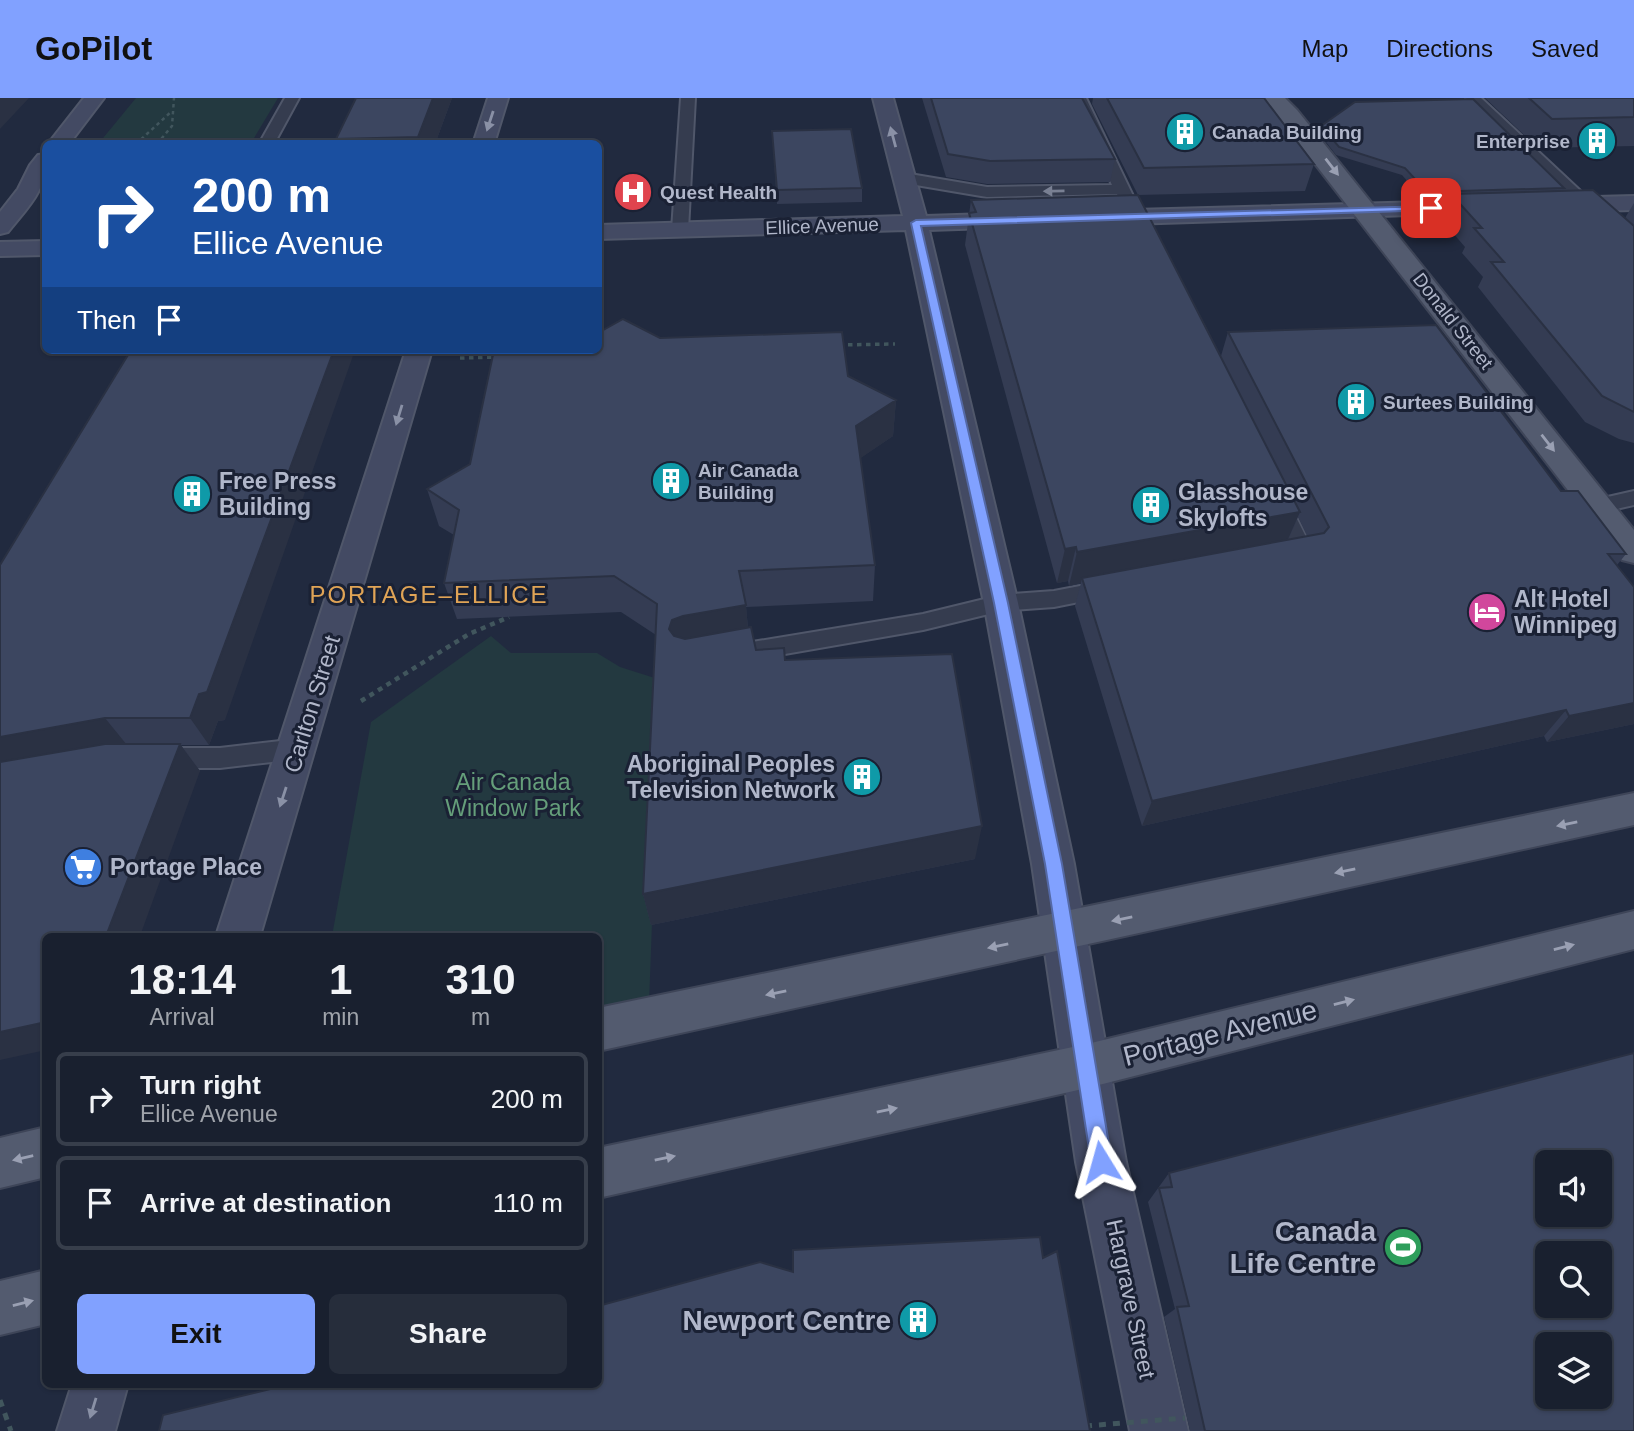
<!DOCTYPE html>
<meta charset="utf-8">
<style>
body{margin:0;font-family:Arial,sans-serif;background:#262d3b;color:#f1f3f6;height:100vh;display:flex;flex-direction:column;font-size:26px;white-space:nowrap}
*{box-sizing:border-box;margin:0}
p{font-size:23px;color:#9fa3aa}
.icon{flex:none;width:38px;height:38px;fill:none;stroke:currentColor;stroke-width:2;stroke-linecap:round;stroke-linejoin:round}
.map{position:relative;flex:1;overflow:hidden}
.side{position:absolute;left:42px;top:835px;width:560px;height:455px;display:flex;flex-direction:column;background:#19202f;border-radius:10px;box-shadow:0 2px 5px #0004,0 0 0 2px #373e4b}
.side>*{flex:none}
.banner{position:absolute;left:42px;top:42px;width:560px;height:214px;border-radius:10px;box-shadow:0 2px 5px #0004,0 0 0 2px #373e4b;background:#1a4fa0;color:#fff;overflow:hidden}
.controls{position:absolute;left:1535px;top:1052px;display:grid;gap:14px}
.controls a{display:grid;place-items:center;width:77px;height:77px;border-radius:10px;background:#19202f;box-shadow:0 2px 5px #0004,0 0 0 2px #373e4b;font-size:35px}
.pin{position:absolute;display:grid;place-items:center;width:60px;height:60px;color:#fff;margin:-30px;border-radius:14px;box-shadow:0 4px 10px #0006}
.me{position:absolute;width:77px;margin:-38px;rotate:352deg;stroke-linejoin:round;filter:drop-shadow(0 0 5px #0008)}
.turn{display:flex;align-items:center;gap:24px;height:147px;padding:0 35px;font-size:32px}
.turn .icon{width:91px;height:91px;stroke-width:2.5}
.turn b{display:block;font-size:49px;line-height:60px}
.then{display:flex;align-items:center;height:66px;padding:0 35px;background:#0003;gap:14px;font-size:26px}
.eta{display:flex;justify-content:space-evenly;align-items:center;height:119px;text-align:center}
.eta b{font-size:42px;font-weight:600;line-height:49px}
.button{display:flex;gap:14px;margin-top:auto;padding:14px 35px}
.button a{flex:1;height:80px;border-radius:10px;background:#81a1ff;color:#111;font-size:28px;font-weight:600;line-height:80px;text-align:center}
.button a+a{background:#262d3b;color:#f1f3f6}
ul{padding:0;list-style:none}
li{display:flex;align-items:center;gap:21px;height:94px;margin:0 14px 10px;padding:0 21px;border:4px solid #373e4b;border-radius:10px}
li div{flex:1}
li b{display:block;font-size:26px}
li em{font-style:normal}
header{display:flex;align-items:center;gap:42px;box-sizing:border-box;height:98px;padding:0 35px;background:#81a1ff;color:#111}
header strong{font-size:33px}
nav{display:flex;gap:38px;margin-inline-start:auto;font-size:24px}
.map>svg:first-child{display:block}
.green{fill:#233940}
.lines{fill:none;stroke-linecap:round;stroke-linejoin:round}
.lane-casing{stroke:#50576a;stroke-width:4}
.secondary-casing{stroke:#50576a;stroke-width:4}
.primary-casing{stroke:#3e4558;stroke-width:4}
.path-far3{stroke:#41565d;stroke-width:2.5;stroke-dasharray:3.5 3.5;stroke-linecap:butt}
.path-far2{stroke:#41565d;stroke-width:3.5;stroke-dasharray:4.5 4.5;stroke-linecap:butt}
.path-far1{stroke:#41565d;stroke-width:4.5;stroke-dasharray:5 5;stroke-linecap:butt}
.path{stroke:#41565d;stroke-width:5;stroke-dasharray:7 7;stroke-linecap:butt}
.lane{fill:#353c4f;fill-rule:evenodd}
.secondary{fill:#434a63;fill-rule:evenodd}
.primary{fill:#535b6f;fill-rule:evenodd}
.path-bridge{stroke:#41565d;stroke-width:5;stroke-dasharray:7 7;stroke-linecap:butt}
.wall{fill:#343c53;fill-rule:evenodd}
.shaded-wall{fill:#2a3143}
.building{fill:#3c4660;stroke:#2a3143;stroke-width:2;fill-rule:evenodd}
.oneway{fill:#8a91a6}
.oneway2{fill:#9aa0b3}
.oneway3{fill:#798093}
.route{fill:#81a1ff;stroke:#5469a6;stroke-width:2}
.labels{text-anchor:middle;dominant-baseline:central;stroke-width:6;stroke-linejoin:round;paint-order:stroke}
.far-poi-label{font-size:19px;font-weight:bold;fill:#b1b7ca;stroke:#1a2134;text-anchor:start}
.far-street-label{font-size:19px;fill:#b1b7ca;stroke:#1a2134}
.poi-label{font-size:23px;font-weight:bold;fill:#b1b7ca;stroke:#1a2134;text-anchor:start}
.street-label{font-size:23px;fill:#b1b7ca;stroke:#1a2134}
.park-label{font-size:23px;fill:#659e7a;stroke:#1a2134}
.neighbourhood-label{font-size:24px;letter-spacing:2px;fill:#e0a456;stroke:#1a2134}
.near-street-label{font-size:28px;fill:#b1b7ca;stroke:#1a2134}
.near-poi-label{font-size:28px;font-weight:bold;fill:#b1b7ca;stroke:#1a2134;text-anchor:end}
</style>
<header>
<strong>GoPilot</strong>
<nav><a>Map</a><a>Directions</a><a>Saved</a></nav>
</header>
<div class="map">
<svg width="1634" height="1333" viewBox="0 0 1634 1333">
<rect width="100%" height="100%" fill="#212a3f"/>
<path class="green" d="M 136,0 L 278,0 L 251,45 L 99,45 Z
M 491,538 L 511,555 L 597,555 L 620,569 L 661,582 L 649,906 L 599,917 L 598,838 L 332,838 L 371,624 Z"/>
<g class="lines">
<g class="lane-casing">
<path id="lane" d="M 285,0 L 299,0 L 274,46 L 259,46 Z
M 681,0 L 695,0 L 688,132 L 680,137 L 672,132 Z
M 1072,0 L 1086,0 L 1148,129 L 1146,132 L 1134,132 L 1117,96 L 987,99 L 904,85 L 896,80 L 904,75 L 987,89 L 1112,87 Z
M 1466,0 L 1481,0 L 1634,143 L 1634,157 L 1628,156 Z
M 1634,393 L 1634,407 L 1598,415 L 1587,408 L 1590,403 Z
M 1276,394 L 1287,401 L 1314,455 L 1311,460 L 1283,466 L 1275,464 L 1272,459 L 1275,454 L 1290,450 L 1265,401 Z
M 1111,482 L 1119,484 L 1122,490 L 1119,496 L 1054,509 L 1001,513 L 923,532 L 722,567 L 713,564 L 710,558 L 713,552 L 722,549 L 923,516 L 1001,497 L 1054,493 Z
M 298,641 L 307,644 L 311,651 L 307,658 L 298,661 L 220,670 L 157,670 L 148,667 L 144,660 L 148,653 L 157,650 L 220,650 Z"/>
</g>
<g class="secondary-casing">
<path id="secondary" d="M 84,0 L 104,0 L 69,46 L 48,46 Z
M 488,0 L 508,0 L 494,46 L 473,46 Z
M 873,0 L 893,0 L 926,118 L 1020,115 L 1028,117 L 1032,122 L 1028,127 L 1020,129 L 929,132 L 1018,505 L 1074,766 L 1126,1064 L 1188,1333 L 1130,1333 L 1076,1064 L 1032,766 L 984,505 L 906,132 L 598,141 L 598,127 L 903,118 Z
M 46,56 C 46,94 31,105 8,134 L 0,136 L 0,114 L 18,91 L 30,67 L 38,57 Z
M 1634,98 L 1634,112 L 1556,114 L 1545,107 L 1556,100 Z
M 1496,102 L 1504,104 L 1508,109 L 1504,114 L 1097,127 L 1089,125 L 1085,120 L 1089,115 L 1097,113 Z
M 46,143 L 46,157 L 0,158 L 0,144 Z
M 406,252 L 432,252 L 260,838 L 216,838 Z
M 72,1286 L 128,1286 L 115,1333 L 57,1333 Z"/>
</g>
<g class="primary-casing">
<path id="primary" d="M 1264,0 L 1285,0 L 1297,12 L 1634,432 L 1634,465 L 1622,462 Z
M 1634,695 L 1634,727 L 598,953 L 598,910 Z
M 1634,813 L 1634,851 L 1087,990 L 598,1100 L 598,1050 L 1087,946 Z
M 46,1029 L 46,1079 L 0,1090 L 0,1040 Z
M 46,1172 L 46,1226 L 0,1237 L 0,1183 Z"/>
</g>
<path class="path-far3" d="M 136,46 L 172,13
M 157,46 L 172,28 L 174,0"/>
<path class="path-far2" d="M 839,247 L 895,246
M 460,260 L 498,259"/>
<path class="path-far1" d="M 361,603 L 469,536 L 509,519"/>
<path class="path" d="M 0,1302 L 11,1333"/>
<use href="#lane" class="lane"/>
<use href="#secondary" class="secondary"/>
<use href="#primary" class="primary"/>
<path class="path-bridge" d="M 1085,1328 L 1185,1320"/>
</g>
<path class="wall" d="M 452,0 L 435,46 L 337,46 L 336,41 Z
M 922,0 L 1082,0 L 1115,61 L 1110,84 L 987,86 L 946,79 Z
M 1093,0 L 1264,0 L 1314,66 L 1305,93 L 1138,97 L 1221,258 L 1228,234 L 1561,393 L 1626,456 L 1617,467 L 1634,626 L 1547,644 L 1544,638 L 1142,728 L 1075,508 L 1081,485 L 1069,488 L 1068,483 L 1057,485 L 965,147 L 971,102 L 1138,97 L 1092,6 ZM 1298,419 L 1307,438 L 1288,442 Z
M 1485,0 L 1634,0 L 1634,48 L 1538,50 Z
M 1321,28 L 1564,90 L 1562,93 L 1625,120 L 1634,105 L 1634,345 L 1619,341 L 1585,324 L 1478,189 L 1483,179 L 1462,155 L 1465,149 L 1440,120 L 1449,101 L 1423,101 L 1402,77 L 1336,57 L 1319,35 Z
M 772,33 L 862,90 L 862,104 L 777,106 Z
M 660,240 L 848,278 L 896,302 L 893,338 L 860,360 L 875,467 L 873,503 L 746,509 L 748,530 L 756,552 L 785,562 L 975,761 L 651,827 L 643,796 L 656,537 L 621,514 L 457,521 L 444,485 L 454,437 L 439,428 L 427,391 L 470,366 Z
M 0,467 L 225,622 L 218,623 L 209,647 L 181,647 L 200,673 L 0,962 Z
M 1169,1075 L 1634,1333 L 1190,1333 L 1164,1219 L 1175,1211 L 1148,1104 Z"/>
<path class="shaded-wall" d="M 0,0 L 29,0 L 0,31 Z
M 433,0 L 452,0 L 435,46 L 420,46 L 418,39 Z
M 334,252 L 355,252 L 225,622 L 218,623 L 209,647 L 190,620 Z
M 896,302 L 893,338 L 855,364 L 856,328 Z
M 1300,414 L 1285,448 L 1082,480 L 1081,485 L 1069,488 L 1077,454 Z
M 1076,449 L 1068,483 L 1057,485 L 1065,451 Z
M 746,507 L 749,543 L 678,558 L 669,531 L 672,522 L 683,518 Z
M 1634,605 L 1634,626 L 1547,644 L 1569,618 Z
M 1566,612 L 1544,638 L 1142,728 L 1152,703 Z
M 105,620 L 127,647 L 0,671 L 0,639 Z
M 180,646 L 200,673 L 140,838 L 106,838 Z
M 982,728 L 975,761 L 651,827 L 643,796 Z
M 46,924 L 46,952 L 0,962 L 0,934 Z"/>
<path class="building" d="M 356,0 L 433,0 L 418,39 L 336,41 Z
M 931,0 L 1082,0 L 1115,61 L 990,63 L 948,56 Z
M 1107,0 L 1264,0 L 1314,66 L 1144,70 Z
M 1529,0 L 1634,0 L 1634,19 L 1552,21 Z
M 1473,1 L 1564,90 L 1427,94 L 1405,70 L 1339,49 L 1321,28 L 1355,4 Z
M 851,31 L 862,90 L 777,92 L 772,33 Z
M 1593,92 L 1634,128 L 1634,314 L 1602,298 L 1491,164 L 1504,164 L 1474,130 L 1482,130 L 1451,96 Z
M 1138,97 L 1300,414 L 1077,454 L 1076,449 L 1065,451 L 969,115 L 976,114 L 971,102 Z
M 623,221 L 660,240 L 842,234 L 848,278 L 896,302 L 856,328 L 875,467 L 739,473 L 746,507 L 683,518 L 672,522 L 669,531 L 674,538 L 685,541 L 751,529 L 756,552 L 784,550 L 785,562 L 952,556 L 982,728 L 643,796 L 657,506 L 614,478 L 444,485 L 459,412 L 427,391 L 470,366 L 494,252 L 598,252 L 598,235 Z
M 1436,227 L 1561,393 L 1578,393 L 1626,456 L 1608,456 L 1634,489 L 1634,605 L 1569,618 L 1566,612 L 1152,703 L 1082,480 L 1324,435 L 1329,429 L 1228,234 Z
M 131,252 L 334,252 L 207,594 L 199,596 L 190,620 L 105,620 L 0,639 L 0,467 Z
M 105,646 L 180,646 L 106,838 L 46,838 L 46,924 L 0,934 L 0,664 Z
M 1634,955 L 1634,1333 L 1205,1333 L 1177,1209 L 1189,1208 L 1159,1090 L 1172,1089 L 1169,1075 ZM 1547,1064 L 1600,1064 L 1600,1116 L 1547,1116 ZM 1547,1155 L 1600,1155 L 1600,1208 L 1547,1208 ZM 1547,1246 L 1600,1246 L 1600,1298 L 1547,1298 Z
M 1040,1139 L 1043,1160 L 1057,1153 L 1090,1333 L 159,1333 L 163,1317 L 291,1286 L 598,1286 L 598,1208 L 760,1164 L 793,1174 L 793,1152 Z"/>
<defs><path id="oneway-solid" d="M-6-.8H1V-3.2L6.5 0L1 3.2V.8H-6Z" transform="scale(1.75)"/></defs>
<g class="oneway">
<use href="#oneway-solid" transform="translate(490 23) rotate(108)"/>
<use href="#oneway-solid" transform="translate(893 39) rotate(-105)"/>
<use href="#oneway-solid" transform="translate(399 317) rotate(107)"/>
<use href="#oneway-solid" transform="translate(283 699) rotate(108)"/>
<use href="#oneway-solid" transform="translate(93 1310) rotate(107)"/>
</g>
<g class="oneway2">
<use href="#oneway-solid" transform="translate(1332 69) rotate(52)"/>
<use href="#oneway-solid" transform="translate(1548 345) rotate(52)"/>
<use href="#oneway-solid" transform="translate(1567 726) rotate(168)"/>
<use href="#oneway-solid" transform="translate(1345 773) rotate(168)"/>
<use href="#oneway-solid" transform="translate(1122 821) rotate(168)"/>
<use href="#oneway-solid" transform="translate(998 848) rotate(168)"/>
<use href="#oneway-solid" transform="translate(1564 849) rotate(-14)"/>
<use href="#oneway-solid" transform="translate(776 895) rotate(168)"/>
<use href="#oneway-solid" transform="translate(1344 904) rotate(-14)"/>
<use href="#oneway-solid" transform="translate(887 1012) rotate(-12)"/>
<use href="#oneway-solid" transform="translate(23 1060) rotate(167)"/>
<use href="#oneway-solid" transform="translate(665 1060) rotate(-12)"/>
<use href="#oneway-solid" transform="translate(23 1205) rotate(-14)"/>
</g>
<use class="oneway3" href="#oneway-solid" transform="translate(1054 93) rotate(179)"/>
<path class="route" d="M 1431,108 L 1435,112 L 921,128 L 1008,505 L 1062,766 L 1112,1064 L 1109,1071 L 1101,1074 L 1094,1071 L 1091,1064 L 1045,766 L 994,505 L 911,125 L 916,122 Z"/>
<defs>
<g id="building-disc" transform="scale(2.0125)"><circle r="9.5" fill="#0f9aa8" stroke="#1a2134"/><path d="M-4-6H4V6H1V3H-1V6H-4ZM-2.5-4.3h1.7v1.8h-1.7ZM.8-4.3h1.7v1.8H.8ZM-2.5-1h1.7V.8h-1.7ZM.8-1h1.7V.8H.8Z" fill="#fff"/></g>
<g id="hospital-disc" transform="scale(2.0125)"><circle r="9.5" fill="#e0444e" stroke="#1a2134"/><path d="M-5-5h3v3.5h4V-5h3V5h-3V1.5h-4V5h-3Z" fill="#fff"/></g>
<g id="hotel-disc" transform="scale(2.0125)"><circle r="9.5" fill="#d1479c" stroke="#1a2134"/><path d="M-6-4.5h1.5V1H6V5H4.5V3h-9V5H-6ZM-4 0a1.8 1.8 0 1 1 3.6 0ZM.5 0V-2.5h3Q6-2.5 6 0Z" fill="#fff"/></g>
<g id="supermarket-disc" transform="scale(2.0125)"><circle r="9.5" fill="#3f7fe0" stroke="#1a2134"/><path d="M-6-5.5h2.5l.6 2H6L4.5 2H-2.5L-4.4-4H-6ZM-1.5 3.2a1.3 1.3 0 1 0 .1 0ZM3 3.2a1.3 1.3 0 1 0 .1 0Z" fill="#fff"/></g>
<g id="stadium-disc" transform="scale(2.0125)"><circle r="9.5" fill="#2e9e5b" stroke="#1a2134"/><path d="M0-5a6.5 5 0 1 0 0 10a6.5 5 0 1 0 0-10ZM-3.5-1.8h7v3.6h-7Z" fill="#fff"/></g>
</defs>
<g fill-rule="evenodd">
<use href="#building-disc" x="1185" y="34"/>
<use href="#building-disc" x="1597" y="43"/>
<use href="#hospital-disc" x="633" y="94"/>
<use href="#building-disc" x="1356" y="304"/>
<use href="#building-disc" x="671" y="383"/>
<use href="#building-disc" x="192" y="396"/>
<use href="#building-disc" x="1151" y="407"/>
<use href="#hotel-disc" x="1487" y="514"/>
<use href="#building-disc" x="862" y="679"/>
<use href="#supermarket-disc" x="83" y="769"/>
<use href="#stadium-disc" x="1403" y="1149"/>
<use href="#building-disc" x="918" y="1222"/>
</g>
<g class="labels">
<g class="far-poi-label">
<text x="1212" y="34">Canada Building</text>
<text x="1570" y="43" text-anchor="end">Enterprise</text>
<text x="660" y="94">Quest Health</text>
<text x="1383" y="304">Surtees Building</text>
<text x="698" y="372">Air Canada<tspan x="698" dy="22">Building</tspan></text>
</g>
<g class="far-street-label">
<text transform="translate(822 128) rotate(-2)">Ellice Avenue</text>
<text transform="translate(1453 223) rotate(52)">Donald Street</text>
</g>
<g class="poi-label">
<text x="219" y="383">Free Press<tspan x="219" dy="26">Building</tspan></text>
<text x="1178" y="394">Glasshouse<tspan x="1178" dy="26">Skylofts</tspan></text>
<text x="1514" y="501">Alt Hotel<tspan x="1514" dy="26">Winnipeg</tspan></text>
<text x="835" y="666" text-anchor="end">Aboriginal Peoples<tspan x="835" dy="26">Television Network</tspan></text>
<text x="110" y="769">Portage Place</text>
</g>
<g class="street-label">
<text transform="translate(312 606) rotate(-73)">Carlton Street</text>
<text transform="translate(1131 1201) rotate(78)">Hargrave Street</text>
</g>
<g class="park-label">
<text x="513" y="684">Air Canada<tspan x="513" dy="26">Window Park</tspan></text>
</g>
<g class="neighbourhood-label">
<text x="429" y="496">PORTAGE–ELLICE</text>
</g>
<g class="near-street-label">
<text transform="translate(1220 935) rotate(-14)">Portage Avenue</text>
</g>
<g class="near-poi-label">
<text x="1376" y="1133">Canada<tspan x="1376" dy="32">Life Centre</tspan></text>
<text x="891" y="1222">Newport Centre</text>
</g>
</g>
</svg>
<div class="controls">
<a><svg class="icon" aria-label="sound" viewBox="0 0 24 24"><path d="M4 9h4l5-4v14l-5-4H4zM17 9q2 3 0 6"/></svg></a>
<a><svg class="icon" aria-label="search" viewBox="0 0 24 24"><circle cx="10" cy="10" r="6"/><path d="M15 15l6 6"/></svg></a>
<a><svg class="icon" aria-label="layers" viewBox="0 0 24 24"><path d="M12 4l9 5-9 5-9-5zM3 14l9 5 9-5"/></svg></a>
</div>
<div class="pin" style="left:1431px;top:110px;background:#d93025"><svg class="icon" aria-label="arrive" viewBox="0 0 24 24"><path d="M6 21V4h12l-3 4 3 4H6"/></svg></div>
<svg class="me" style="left:1101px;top:1064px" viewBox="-20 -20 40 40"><path d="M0-17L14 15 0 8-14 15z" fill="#81a1ff" stroke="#fff" stroke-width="4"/></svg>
<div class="banner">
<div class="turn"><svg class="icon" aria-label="right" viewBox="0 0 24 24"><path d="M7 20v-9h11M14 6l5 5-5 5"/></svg><div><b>200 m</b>Ellice Avenue</div></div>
<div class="then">Then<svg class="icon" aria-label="arrive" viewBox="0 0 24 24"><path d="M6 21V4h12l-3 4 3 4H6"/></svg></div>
</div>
<section class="side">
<div class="eta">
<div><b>18:14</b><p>Arrival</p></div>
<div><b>1</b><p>min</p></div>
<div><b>310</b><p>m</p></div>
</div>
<ul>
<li><svg class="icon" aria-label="right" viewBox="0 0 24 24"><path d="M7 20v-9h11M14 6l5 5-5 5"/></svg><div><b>Turn right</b><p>Ellice Avenue</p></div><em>200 m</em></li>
<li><svg class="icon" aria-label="arrive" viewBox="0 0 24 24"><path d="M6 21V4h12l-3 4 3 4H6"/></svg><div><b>Arrive at destination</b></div><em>110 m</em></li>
</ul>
<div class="button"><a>Exit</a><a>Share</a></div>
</section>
</div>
